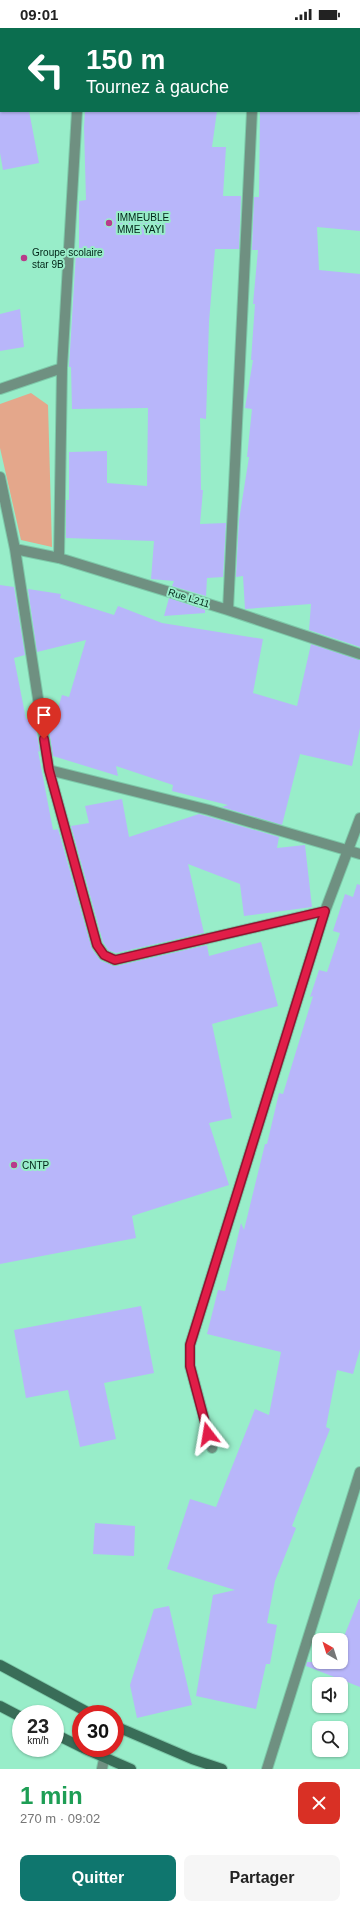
<!DOCTYPE html>
<html lang="fr">
<meta charset="utf-8">
<style>
body{margin:0;font-family:Arial,sans-serif;background:#f6f6f6;color:#222;height:100vh;display:flex;flex-direction:column;font-size:15px;white-space:nowrap}
*{box-sizing:border-box;margin:0}
p{font-size:13px;color:#767676}
.icon{flex:none;width:22px;height:22px;fill:none;stroke:currentColor;stroke-width:2;stroke-linecap:round;stroke-linejoin:round}
.map{position:relative;height:1741px;overflow:hidden}
.drawer{display:flex;flex-direction:column;background:#fff;flex:1}
.drawer>*{flex:none}
.top-card{position:absolute;left:0px;top:0px;width:360px;height:84px;box-shadow:0 1px 3px #0004;background:#0b6e4f;color:#fff;overflow:hidden}
.needle{width:26px;rotate:321deg}
.buttons{position:absolute;left:312px;top:1605px;display:grid;gap:8px}
.buttons a{display:grid;place-items:center;width:36px;height:36px;border-radius:8px;background:#fff;box-shadow:0 1px 3px #0004;font-size:20px}
.speed{position:absolute;left:12px;top:1677px;display:flex;gap:8px;font-size:20px;font-weight:700;text-align:center}
.speed>*{display:grid;place-content:center;width:52px;height:52px;border-radius:50%;background:#fff;box-shadow:0 1px 3px #0004;line-height:1}
.speed small{font-size:10px;font-weight:400}
.speed .limit{border:6px solid #d22;background:#fff;color:#111}
.pin{position:absolute;display:grid;place-items:center;width:34px;height:34px;color:#fff;margin:-41px -17px;border-radius:50% 50% 50% 0;rotate:-45deg;box-shadow:0 0 4px #0007}
.pin .icon{rotate:45deg}
.me{position:absolute;width:44px;margin:-22px;rotate:346deg;stroke-linejoin:round;filter:drop-shadow(0 0 3px #0008)}
.turn{display:flex;align-items:center;gap:14px;height:84px;padding:0 20px;font-size:18px}
.turn .icon{width:52px;height:52px;stroke-width:2.5}
.turn b{display:block;font-size:28px;line-height:34px}
.round{display:grid;place-items:center;flex:none;width:42px;height:42px;border-radius:8px;background:#f6f6f6}
.overview{display:flex;align-items:center;justify-content:space-between;height:68px;padding:0 20px}
h1{font-size:24px;font-weight:600;line-height:30px;color:#1e9e55}
.action{display:flex;gap:8px;margin-top:auto;padding:8px 20px}
.action a{flex:1;height:46px;border-radius:8px;background:#0f766e;color:#fff;font-size:16px;font-weight:600;line-height:46px;text-align:center}
.action a+a{background:#f6f6f6;color:#222}
.status{display:flex;justify-content:space-between;align-items:center;height:28px;padding:0 20px;background:#fff;direction:ltr}
.status svg{height:11px;fill:currentColor}
.map>svg:first-child{display:block}
.green{fill:#e4a78b}
.building{fill:#b8b6fa}
.lines{fill:none;stroke-linecap:round;stroke-linejoin:round}
.minor-casing{stroke:#7dc9a9;stroke-width:12}
.secondary-casing{stroke:#7dc9a9;stroke-width:12}
.minor{stroke:#6f9081;stroke-width:10}
.secondary{stroke:#396d58;stroke-width:10}
.route-casing{stroke:#92132f;stroke-width:10}
.route{stroke:#e11d48;stroke-width:7}
.poi-dot{fill:#b83b8a;stroke:#98edc9;stroke-width:1.5}
.labels{text-anchor:middle;dominant-baseline:central;stroke-width:4;stroke-linejoin:round;paint-order:stroke}
.poi-label{font-size:10px;fill:#002417;stroke:#98edc9;text-anchor:start}
.street-label{font-size:10px;fill:#002417;stroke:#98edc9}
</style>
<div class="status"><b>09:01</b><svg viewBox="0 0 49 12"><path d="M0 12V9h3v3zM5 12V6h3v6zM10 12V3h3v9zM15 12V0h3v12zM26 1h20v11H26zM47 4h2v5h-2z"/></svg></div>
<div class="map">
<svg width="360" height="1741" viewBox="0 0 360 1741">
<rect width="100%" height="100%" fill="#98edc9"/>
<path class="green" d="M 297,0 L 360,0 L 360,15 L 359,1 Z
M 31,365 L 48,377 L 52,519 L 21,512 L 0,420 L 0,376 Z"/>
<path class="building" d="M 0,83 L 29,83 L 39,135 L 3,142 L 0,125 Z
M 85,83 L 217,83 L 212,119 L 226,119 L 223,168 L 241,168 L 239,221 L 215,221 L 209,294 L 206,391 L 200,390 L 201,462 L 203,462 L 200,496 L 226,495 L 223,549 L 207,550 L 206,568 L 172,558 L 174,553 L 151,551 L 154,513 L 66,510 L 66,472 L 69,472 L 69,424 L 107,423 L 107,455 L 147,458 L 148,380 L 72,381 L 71,339 L 69,339 L 76,225 L 79,225 L 79,173 L 86,172 L 84,99 Z
M 260,83 L 360,83 L 360,203 L 317,199 L 319,242 L 360,246 L 360,619 L 309,602 L 311,576 L 245,581 L 243,548 L 236,549 L 239,492 L 249,429 L 247,429 L 252,381 L 245,380 L 253,332 L 251,332 L 255,276 L 253,276 L 258,222 L 252,222 L 254,169 L 259,169 Z
M 20,281 L 24,319 L 0,323 L 0,286 Z
M 0,557 L 14,559 L 25,627 L 14,630 L 26,691 L 34,690 L 40,724 L 38,723 L 53,802 L 58,801 L 92,921 L 101,933 L 116,938 L 207,917 L 209,928 L 261,914 L 278,978 L 212,996 L 232,1090 L 209,1095 L 229,1157 L 132,1188 L 136,1210 L 0,1236 Z
M 28,561 L 61,566 L 60,570 L 114,587 L 118,578 L 162,595 L 263,611 L 253,665 L 297,678 L 311,616 L 360,632 L 360,700 L 352,738 L 300,726 L 282,797 L 222,779 L 228,777 L 172,763 L 173,757 L 116,738 L 118,748 L 53,728 L 47,688 L 56,687 L 62,667 L 69,669 L 86,612 L 37,624 Z
M 169,570 L 205,582 L 205,585 L 164,588 Z
M 122,771 L 129,809 L 199,786 L 279,809 L 277,820 L 305,817 L 312,879 L 244,888 L 240,856 L 188,836 L 204,905 L 116,925 L 108,922 L 103,914 L 71,798 L 89,795 L 85,778 Z
M 357,856 L 360,857 L 360,1321 L 353,1346 L 337,1342 L 326,1399 L 330,1401 L 292,1498 L 296,1500 L 275,1553 L 267,1595 L 277,1597 L 270,1636 L 266,1636 L 256,1681 L 196,1668 L 213,1567 L 235,1562 L 167,1541 L 190,1471 L 216,1479 L 255,1381 L 269,1387 L 281,1324 L 207,1306 L 218,1262 L 225,1263 L 241,1195 L 244,1202 L 265,1116 L 267,1116 L 279,1065 L 283,1066 L 313,968 L 310,969 L 319,942 L 327,944 L 340,905 L 333,903 L 345,866 L 353,869 Z
M 141,1278 L 154,1345 L 104,1355 L 116,1411 L 80,1419 L 68,1362 L 26,1370 L 14,1302 Z
M 95,1495 L 135,1498 L 134,1528 L 93,1526 Z
M 359,1571 L 360,1571 L 360,1659 L 306,1638 L 307,1634 L 341,1634 L 341,1616 Z
M 169,1578 L 192,1677 L 137,1690 L 130,1657 L 154,1581 Z"/>
<g class="lines">
<g class="minor-casing">
<path id="minor" d="M 270,0 L 270,1
M 359,30 L 360,30
M 0,56 L 1,56
M 0,361 L 62,340
M 0,449 L 15,521 L 49,742 L 97,917 L 104,927 L 115,932 L 325,883
M 15,521 L 59,530 L 228,582 L 360,626
M 59,530 L 62,340 L 77,83
M 228,582 L 252,83
M 49,742 L 209,782 L 360,826
M 212,1420 L 190,1338 L 190,1317 L 325,883 L 360,790
M 102,1741 L 104,1731
M 267,1741 L 360,1444"/>
</g>
<g class="secondary-casing">
<path id="secondary" d="M 0,1637 L 91,1686
M 0,1678 L 21,1689
M 115,1698 L 192,1731 L 222,1741
M 55,1706 L 81,1719
M 83,1720 L 131,1741"/>
</g>
<use href="#minor" class="minor"/>
<use href="#secondary" class="secondary"/>
</g>
<g class="lines">
<g class="route-casing">
<path id="route" d="M 44,711 L 49,742 L 97,917 L 104,927 L 115,932 L 325,883 L 190,1317 L 190,1338 L 208,1406"/>
</g>
<use href="#route" class="route"/>
</g>
<g class="poi-dot">
<circle cx="109" cy="195" r="4"/>
<circle cx="24" cy="230" r="4"/>
<circle cx="14" cy="1137" r="4"/>
</g>
<g class="labels">
<g class="poi-label">
<text x="117" y="189">IMMEUBLE<tspan x="117" dy="12">MME YAYI</tspan></text>
<text x="32" y="224">Groupe scolaire<tspan x="32" dy="12">star 9B</tspan></text>
<text x="22" y="1137">CNTP</text>
</g>
<g class="street-label">
<text transform="translate(189 570) rotate(17)">Rue L211</text>
</g>
</g>
</svg>
<div class="buttons">
<a><svg class="needle" viewBox="-14 -14 28 28"><path d="M0-13l5 13h-10z" fill="#e53935"/><path d="M0 13l5-13h-10z" fill="#767676"/></svg></a>
<a><svg class="icon" aria-label="sound" viewBox="0 0 24 24"><path d="M4 9h4l5-4v14l-5-4H4zM17 9q2 3 0 6"/></svg></a>
<a><svg class="icon" aria-label="search" viewBox="0 0 24 24"><circle cx="10" cy="10" r="6"/><path d="M15 15l6 6"/></svg></a>
</div>
<div class="speed"><div>23<small>km/h</small></div><div class="limit">30</div></div>
<div class="pin" style="left:44px;top:711px;background:#d93025"><svg class="icon" aria-label="arrive" viewBox="0 0 24 24"><path d="M6 21V4h12l-3 4 3 4H6"/></svg></div>
<svg class="me" style="left:208px;top:1406px" viewBox="-20 -20 40 40"><path d="M0-17L14 15 0 8-14 15z" fill="#e11d48" stroke="#fff" stroke-width="4"/></svg>
<div class="top-card">
<div class="turn"><svg class="icon" aria-label="left" viewBox="0 0 24 24"><path d="M17 20v-9H6M10 6l-5 5 5 5"/></svg><div><b>150 m</b>Tournez à gauche</div></div>
</div>
</div>
<section class="drawer">
<div class="overview"><div><h1>1 min</h1><p>270 m · 09:02</p></div><a class="round" style="background:#d93025;color:#fff"><svg class="icon" aria-label="close" viewBox="0 0 24 24"><path d="M6 6l12 12M18 6L6 18"/></svg></a></div>
<div class="action"><a>Quitter</a><a>Partager</a></div>
</section>
